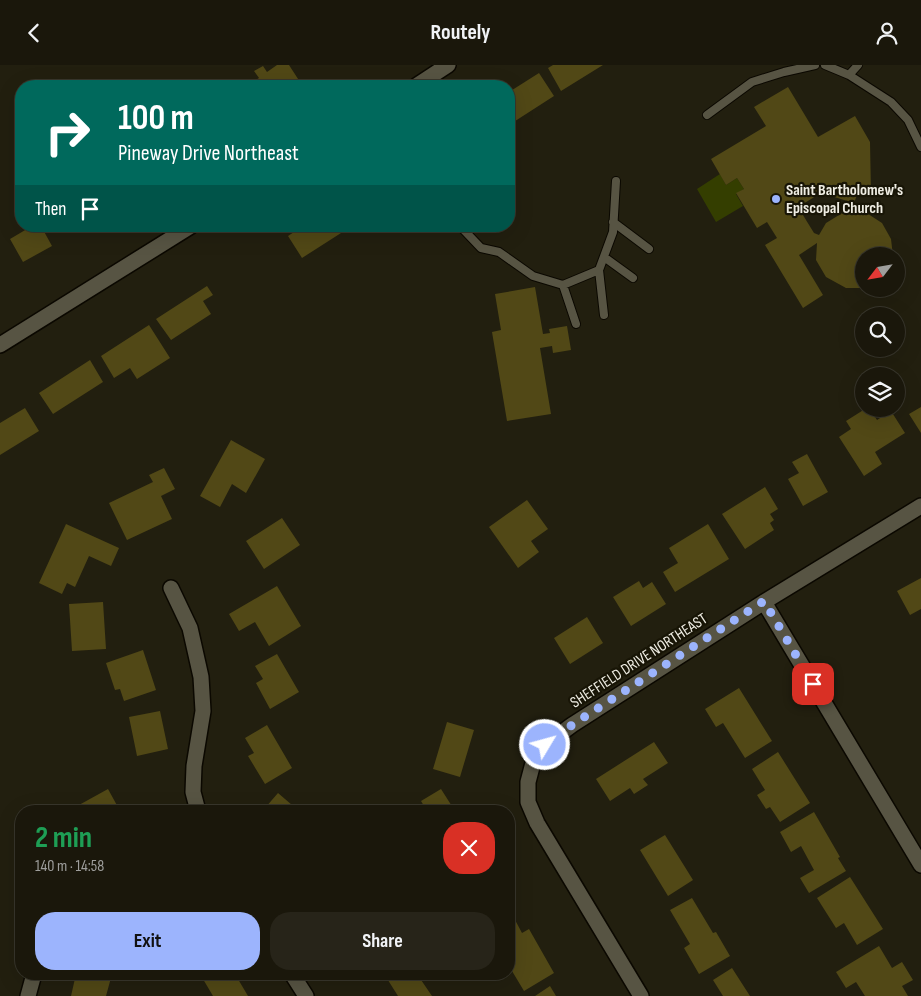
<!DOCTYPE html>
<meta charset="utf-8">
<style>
body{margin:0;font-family:"Sofia Sans Condensed",sans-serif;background:#272419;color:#f1f3f6;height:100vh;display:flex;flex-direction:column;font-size:19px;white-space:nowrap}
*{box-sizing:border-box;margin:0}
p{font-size:16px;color:#9f9f9d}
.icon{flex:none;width:28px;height:28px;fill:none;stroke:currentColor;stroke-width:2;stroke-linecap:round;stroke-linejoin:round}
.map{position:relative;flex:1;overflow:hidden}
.side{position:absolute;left:15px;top:740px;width:500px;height:175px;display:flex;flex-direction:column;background:#1a170b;border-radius:20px;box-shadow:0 5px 20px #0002,0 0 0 1px #38362c}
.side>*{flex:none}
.banner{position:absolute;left:15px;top:15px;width:500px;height:152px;border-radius:20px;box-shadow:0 5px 20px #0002,0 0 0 1px #38362c;background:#00695c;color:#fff;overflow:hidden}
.needle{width:32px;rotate:239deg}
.buttons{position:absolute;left:855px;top:182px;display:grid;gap:10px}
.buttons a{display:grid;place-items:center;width:50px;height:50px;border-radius:50%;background:#1a170b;box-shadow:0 5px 20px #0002,0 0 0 1px #38362c;font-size:25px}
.pin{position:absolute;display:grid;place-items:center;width:42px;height:42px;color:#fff;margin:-21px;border-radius:10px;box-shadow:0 2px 8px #0006}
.me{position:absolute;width:55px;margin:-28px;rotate:53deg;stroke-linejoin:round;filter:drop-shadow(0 0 4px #0008)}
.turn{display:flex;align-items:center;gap:18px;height:105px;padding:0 20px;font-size:22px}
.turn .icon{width:65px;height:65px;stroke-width:2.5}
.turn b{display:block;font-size:35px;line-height:42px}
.then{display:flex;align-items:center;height:48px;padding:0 20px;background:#0003;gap:10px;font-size:19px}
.round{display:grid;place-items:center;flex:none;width:52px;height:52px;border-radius:20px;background:#272419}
.overview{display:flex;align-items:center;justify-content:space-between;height:85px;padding:0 20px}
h1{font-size:30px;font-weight:700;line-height:38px;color:#1e9e55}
.cta{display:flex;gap:10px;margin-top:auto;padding:10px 20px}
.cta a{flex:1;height:58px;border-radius:20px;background:#9cb4fd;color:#111;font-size:20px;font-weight:700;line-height:58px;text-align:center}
.cta a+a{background:#272419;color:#f1f3f6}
header{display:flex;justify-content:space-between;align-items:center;height:65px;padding:0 20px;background:#1a170b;font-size:22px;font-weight:700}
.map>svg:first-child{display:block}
.green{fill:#343e00}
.building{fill:#514816}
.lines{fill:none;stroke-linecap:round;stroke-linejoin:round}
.lane-casing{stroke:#0b0800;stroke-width:10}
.street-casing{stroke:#0b0800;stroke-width:18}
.lane{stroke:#575443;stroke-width:8}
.street{stroke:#575443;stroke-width:15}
.route{stroke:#9cb4fd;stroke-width:9;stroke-dasharray:0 16.2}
.poi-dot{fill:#9cb4fd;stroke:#181506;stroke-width:2}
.labels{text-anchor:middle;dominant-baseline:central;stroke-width:4.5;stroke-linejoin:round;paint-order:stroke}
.poi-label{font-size:16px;font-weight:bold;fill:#f0eee4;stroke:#181506;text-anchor:start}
.street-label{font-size:16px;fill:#f0eee4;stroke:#181506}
</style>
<header><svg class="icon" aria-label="back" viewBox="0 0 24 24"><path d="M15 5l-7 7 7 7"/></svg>Routely<svg class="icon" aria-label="person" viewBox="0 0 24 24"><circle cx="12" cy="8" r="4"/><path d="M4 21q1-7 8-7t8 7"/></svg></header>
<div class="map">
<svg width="921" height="931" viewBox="0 0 921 931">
<rect width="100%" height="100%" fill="#221f0f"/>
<path class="green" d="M 720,109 L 726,120 L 737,113 L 744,124 L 736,129 L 743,141 L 716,157 L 697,124 Z"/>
<path class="building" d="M 277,0 L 289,0 L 300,17 L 294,21 L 246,21 L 259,13 L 254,6 L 263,1 L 267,7 Z
M 553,0 L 603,0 L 561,26 L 548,3 Z
M 539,8 L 554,31 L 509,60 L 509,27 Z
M 788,22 L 818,72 L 855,51 L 870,77 L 871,129 L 857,130 L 854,138 L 821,128 L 798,142 L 814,168 L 819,170 L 826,158 L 844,147 L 865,147 L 882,158 L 891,174 L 893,191 L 864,191 L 864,223 L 846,223 L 826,212 L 816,195 L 817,178 L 799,190 L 823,230 L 803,243 L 765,180 L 777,173 L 767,157 L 757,163 L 736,128 L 744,124 L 737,113 L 726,120 L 711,94 L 766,61 L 754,42 Z
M 32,161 L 41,161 L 52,181 L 23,197 L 10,174 Z
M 303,161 L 352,161 L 302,193 L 288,171 Z
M 207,221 L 213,230 L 203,236 L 211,249 L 171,275 L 156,254 Z
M 535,222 L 543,269 L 550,268 L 549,264 L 567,261 L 571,285 L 553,288 L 552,281 L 540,283 L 551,349 L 507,356 L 492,267 L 501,265 L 495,229 Z
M 149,260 L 170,293 L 137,314 L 130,303 L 114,313 L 101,291 Z
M 90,295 L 103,317 L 53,349 L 39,328 Z
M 921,342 L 921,368 L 909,349 Z
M 25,343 L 39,366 L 0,390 L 0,358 Z
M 865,344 L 870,344 L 877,355 L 891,346 L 905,368 L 875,387 L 882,399 L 864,411 L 839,372 L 851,364 L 846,356 Z
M 231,375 L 265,394 L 246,428 L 232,419 L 220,442 L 200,431 Z
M 807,389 L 828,427 L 803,441 L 788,414 L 799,408 L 792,397 Z
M 164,403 L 175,424 L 161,431 L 172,454 L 127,475 L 109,438 L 153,417 L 149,410 Z
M 765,422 L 778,444 L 770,449 L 774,455 L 770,458 L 774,465 L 745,484 L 722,449 Z
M 527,435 L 548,464 L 531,476 L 539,487 L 518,503 L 489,462 Z
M 282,453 L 300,480 L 264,504 L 246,476 Z
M 66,459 L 119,483 L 111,501 L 89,491 L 75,522 L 67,518 L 62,529 L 39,518 Z
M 708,459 L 729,494 L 675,527 L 663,507 L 678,498 L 669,483 Z
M 921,513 L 921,544 L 910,550 L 897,526 Z
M 639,516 L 643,523 L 652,517 L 666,539 L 631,561 L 613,532 Z
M 277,521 L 301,561 L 269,581 L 255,557 L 239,566 L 229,549 Z
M 103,537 L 106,584 L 72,586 L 69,539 Z
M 587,552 L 603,578 L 570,599 L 554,573 Z
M 143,585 L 156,625 L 124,636 L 120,624 L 115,625 L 106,598 Z
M 277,589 L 299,627 L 270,644 L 256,618 L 263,614 L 255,601 Z
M 739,623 L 772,676 L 745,693 L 723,658 L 716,662 L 705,644 Z
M 160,646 L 168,684 L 137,691 L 129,652 Z
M 447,657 L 474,665 L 460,712 L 433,704 Z
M 267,660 L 292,703 L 265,719 L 248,691 L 254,688 L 245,673 Z
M 654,677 L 668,698 L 643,714 L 648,720 L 634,729 L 630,723 L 610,736 L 596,714 Z
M 778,687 L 810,738 L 780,757 L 770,742 L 766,744 L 757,730 L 765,725 L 752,704 Z
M 108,724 L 119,744 L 128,739 L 132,746 L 83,746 L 79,740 Z
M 441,724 L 455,746 L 427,746 L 421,736 Z
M 278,728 L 299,746 L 269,746 L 265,743 Z
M 814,747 L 840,792 L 838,793 L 846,806 L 809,828 L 800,813 L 814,805 L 801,781 L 791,787 L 780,767 Z
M 665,770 L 693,815 L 668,831 L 640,785 Z
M 850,812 L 883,864 L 857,880 L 844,858 L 836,863 L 817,833 Z
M 692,833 L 713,868 L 716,867 L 730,891 L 699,909 L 684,883 L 690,879 L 670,845 Z
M 514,853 L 522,868 L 529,864 L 554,908 L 524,926 L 512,906 L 509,908 L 509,890 L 511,889 L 509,885 L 509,857 Z
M 879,881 L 892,903 L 902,897 L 913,915 L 902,921 L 908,931 L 865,931 L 856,917 L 846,923 L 836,907 Z
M 732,903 L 750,931 L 723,931 L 713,915 Z
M 76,909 L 112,909 L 106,931 L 71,931 Z
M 200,909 L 226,909 L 227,910 L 235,909 L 248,931 L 213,931 Z
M 390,909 L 417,909 L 432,931 L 398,931 L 386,912 Z
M 550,921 L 556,931 L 535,931 Z"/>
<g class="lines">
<g class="lane-casing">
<path id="lane" d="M 825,0 L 849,10 L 858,0
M 849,10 L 891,37 L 908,55 L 921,82
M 707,50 L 752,17 L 784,7 L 815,0
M 613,157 L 649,184
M 460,161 L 481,183 L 499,187 L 533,211 L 563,220 L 599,205 L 613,167 L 616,116
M 604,192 L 633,213
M 599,205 L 604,250
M 563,220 L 576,259"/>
</g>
<g class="street-casing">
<path id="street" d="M 416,21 L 448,0
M 0,280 L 191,161
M 171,523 L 190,563 L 201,612 L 203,646 L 194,701 L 193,727 L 198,746
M 764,537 L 921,800
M 292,909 L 306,931
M 28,931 L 34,909
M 641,931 L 537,758 L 528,737 L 528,717 L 533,698 L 545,680 L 572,660 L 764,537 L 921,441"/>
</g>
<use href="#lane" class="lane"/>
<use href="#street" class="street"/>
</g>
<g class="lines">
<path class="route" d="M 545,680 L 572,660 L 764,536 L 813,619"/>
</g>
<circle class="poi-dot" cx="776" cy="134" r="5"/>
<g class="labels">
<g class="poi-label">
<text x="786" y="125">Saint Bartholomew's<tspan x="786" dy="18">Episcopal Church</tspan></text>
</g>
<g class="street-label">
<text transform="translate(639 596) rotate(-33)">SHEFFIELD DRIVE NORTHEAST</text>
</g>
</g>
</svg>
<div class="buttons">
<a><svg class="needle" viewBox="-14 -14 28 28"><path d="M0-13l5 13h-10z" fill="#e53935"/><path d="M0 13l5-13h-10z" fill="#9f9f9d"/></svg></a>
<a><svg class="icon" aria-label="search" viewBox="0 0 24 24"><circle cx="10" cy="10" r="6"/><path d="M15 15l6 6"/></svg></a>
<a><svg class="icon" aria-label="layers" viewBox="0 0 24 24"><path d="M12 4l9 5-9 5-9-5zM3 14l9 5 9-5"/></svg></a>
</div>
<div class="pin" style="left:813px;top:619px;background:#d93025"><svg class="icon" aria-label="arrive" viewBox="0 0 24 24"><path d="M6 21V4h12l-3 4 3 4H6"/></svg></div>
<svg class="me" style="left:545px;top:680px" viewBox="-20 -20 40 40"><circle r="17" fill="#9cb4fd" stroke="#fff" stroke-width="3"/><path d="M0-11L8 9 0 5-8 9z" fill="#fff"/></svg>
<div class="banner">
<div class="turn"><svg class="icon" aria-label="right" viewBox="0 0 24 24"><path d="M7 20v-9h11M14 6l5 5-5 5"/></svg><div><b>100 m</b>Pineway Drive Northeast</div></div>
<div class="then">Then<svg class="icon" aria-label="arrive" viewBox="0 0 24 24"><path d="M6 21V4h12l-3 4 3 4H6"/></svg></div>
</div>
<section class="side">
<div class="overview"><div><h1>2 min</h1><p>140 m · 14:58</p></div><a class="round" style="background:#d93025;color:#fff"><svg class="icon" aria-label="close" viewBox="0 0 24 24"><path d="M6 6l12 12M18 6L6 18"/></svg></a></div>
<div class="cta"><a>Exit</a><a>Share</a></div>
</section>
</div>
